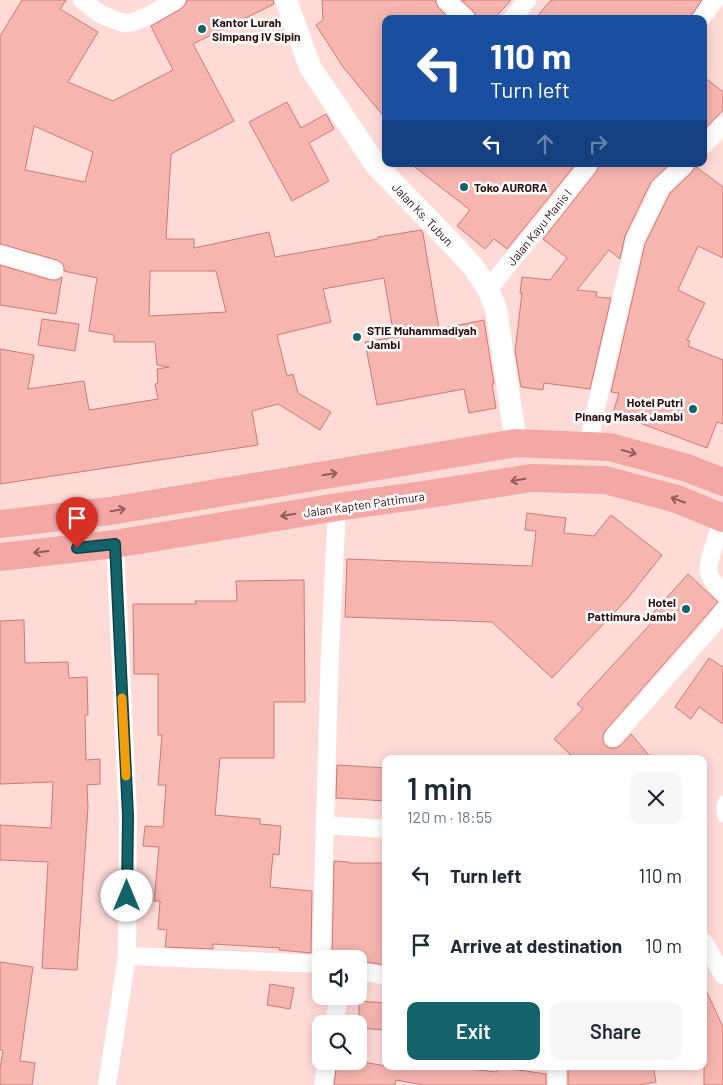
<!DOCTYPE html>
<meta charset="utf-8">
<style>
body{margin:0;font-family:Barlow,sans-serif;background:#f6f6f7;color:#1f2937;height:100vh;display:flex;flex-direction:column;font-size:19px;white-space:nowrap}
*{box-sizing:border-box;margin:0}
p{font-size:16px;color:#747a83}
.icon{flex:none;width:28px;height:28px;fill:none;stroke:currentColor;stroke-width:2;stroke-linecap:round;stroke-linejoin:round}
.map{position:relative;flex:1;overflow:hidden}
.details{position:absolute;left:382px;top:755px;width:325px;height:315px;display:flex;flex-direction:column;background:#fff;border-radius:10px;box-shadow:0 2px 12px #0003}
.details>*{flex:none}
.guide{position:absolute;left:382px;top:15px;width:325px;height:152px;border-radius:10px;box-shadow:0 2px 12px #0003;background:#1a4fa0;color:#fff;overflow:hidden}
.controls{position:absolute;left:312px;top:950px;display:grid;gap:10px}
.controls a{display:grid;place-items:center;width:55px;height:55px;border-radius:10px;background:#fff;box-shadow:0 2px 12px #0003;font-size:25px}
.pin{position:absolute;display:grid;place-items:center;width:42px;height:42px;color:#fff;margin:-51px -21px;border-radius:50% 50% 50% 0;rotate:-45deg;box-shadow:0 0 5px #0007}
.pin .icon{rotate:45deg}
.me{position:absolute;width:55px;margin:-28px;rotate:0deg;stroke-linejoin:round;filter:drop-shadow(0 0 4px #0008)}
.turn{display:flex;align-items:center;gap:18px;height:105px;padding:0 25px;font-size:22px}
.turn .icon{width:65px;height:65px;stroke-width:2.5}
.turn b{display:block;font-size:35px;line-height:42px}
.lanes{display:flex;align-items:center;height:48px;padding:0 25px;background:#0003;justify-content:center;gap:25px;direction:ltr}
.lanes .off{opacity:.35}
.round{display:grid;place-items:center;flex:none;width:52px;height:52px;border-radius:10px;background:#f6f6f7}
.headline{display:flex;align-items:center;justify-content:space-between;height:85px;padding:0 25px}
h1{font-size:30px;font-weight:600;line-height:38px}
.button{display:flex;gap:10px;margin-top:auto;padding:10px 25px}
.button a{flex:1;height:58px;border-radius:10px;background:#14636a;color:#fff;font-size:20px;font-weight:600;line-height:58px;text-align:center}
.button a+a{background:#f6f6f7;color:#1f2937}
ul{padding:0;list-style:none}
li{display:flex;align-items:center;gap:15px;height:70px;padding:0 25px}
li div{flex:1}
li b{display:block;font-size:19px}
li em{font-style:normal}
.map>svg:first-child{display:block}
.building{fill:#f7b5b0;stroke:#ca7a76;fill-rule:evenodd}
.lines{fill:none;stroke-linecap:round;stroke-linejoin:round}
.service{stroke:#fff;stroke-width:9}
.minor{stroke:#fff;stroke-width:18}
.tertiary{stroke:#fff;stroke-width:22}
.primary{stroke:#f3a8a6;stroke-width:28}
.oneway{stroke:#915c5b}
.route-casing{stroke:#0d4045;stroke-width:12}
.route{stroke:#14636a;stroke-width:9}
.slow{stroke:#f59e0b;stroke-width:9}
.poi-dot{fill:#14636a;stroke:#fff;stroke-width:2}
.labels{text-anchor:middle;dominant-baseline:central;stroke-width:5;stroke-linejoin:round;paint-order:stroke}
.poi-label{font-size:12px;font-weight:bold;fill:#2f1010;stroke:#fff;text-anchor:start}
.street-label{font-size:12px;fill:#2f1010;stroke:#fff}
</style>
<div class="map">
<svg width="723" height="1085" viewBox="0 0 723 1085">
<rect width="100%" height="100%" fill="#ffdbd8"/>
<path class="building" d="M 22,0 L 66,0 L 60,9 L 98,32 L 68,82 L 113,101 L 173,70 L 151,26 L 181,9 L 185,5 L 187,0 L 273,0 L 274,4 L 193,44 L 234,121 L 171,154 L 166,239 L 194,239 L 194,248 L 269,232 L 275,257 L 378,239 L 378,237 L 421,230 L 423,233 L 439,329 L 484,320 L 494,384 L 492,384 L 496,408 L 469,413 L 464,389 L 377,405 L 365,342 L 394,337 L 384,278 L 323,289 L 331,322 L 277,335 L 287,376 L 293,374 L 298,393 L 331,412 L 320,430 L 278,404 L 252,411 L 258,445 L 0,484 L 0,349 L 34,355 L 28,389 L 84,381 L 89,410 L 158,399 L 155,384 L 158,383 L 157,369 L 169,367 L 157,365 L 155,342 L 114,342 L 114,335 L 89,331 L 97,278 L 64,271 L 64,267 L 62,263 L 57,260 L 0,244 L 0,36 ZM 34,126 L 93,152 L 85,182 L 25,170 ZM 150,271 L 216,271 L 226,312 L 149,316 Z
M 322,0 L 436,0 L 436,3 L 438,7 L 450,19 L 386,19 L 386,119 L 343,67 L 316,25 L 323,20 Z
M 461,0 L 511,0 L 494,19 L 478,19 L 473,11 Z
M 551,0 L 702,0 L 689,19 L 535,19 Z
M 704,77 L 723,92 L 723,110 L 704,130 Z
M 287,102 L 301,128 L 326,114 L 334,129 L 309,143 L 329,181 L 292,201 L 249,122 Z
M 411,164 L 576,164 L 507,249 L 494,239 L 485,249 L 457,226 L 470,210 Z
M 599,164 L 670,164 L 651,182 L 625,236 L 620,259 L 609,250 L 577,290 L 597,292 L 596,297 L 611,298 L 590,389 L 544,383 L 543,390 L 521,387 L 515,351 L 522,293 L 520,293 L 522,277 L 550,280 L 567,258 L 543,239 L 597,171 Z
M 695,166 L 723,187 L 723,258 L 698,246 L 678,290 L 705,303 L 687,340 L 690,341 L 688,346 L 723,360 L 723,424 L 717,422 L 707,448 L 613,413 L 619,393 L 611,392 L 645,244 L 670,193 L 692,172 Z
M 0,265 L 51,280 L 57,280 L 62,277 L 56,314 L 0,305 Z
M 42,319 L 79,324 L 75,351 L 38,345 Z
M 527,513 L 566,518 L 564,533 L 594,536 L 611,515 L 662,555 L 628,598 L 552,678 L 492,622 L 345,617 L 347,559 L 532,566 L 536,531 L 525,530 Z
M 688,574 L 718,602 L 605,731 L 603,736 L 603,742 L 606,746 L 610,748 L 616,748 L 621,745 L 631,734 L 652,759 L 575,759 L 554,739 L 583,709 L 577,704 L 656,618 L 652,614 Z
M 304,580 L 305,702 L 274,702 L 274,758 L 220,758 L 215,815 L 260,819 L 260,824 L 281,826 L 279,855 L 273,854 L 270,887 L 312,891 L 311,953 L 279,950 L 280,948 L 213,944 L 213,949 L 165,947 L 167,930 L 158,929 L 160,901 L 154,901 L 159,847 L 143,846 L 145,826 L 163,827 L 166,785 L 158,785 L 162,735 L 158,735 L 158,674 L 134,674 L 133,604 L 196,604 L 195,601 L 237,601 L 236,581 Z
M 24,620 L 25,663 L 68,662 L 69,678 L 87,677 L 88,715 L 85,715 L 86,760 L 100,759 L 100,784 L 87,785 L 88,807 L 77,970 L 42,968 L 48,862 L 0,860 L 0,825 L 51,828 L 53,782 L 0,784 L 0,621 Z
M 709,658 L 723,667 L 723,724 L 699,707 L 691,719 L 675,707 Z
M 337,765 L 386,768 L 386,801 L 336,798 Z
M 334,861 L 349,862 L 349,863 L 386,863 L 386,965 L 359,961 L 359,959 L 332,959 Z
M 0,962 L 33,967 L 20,1061 L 35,1063 L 32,1085 L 0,1085 L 0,1069 L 3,1050 L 0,1050 Z
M 270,984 L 294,988 L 290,1009 L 267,1005 Z
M 704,986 L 723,1027 L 723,1085 L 704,1085 Z
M 359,1001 L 386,1003 L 386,1030 L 359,1028 Z
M 337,1061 L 357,1061 L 386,1066 L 461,1066 L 460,1068 L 497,1072 L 497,1067 L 546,1074 L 546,1085 L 424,1085 L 396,1080 L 395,1085 L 334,1085 Z
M 568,1066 L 653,1066 L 656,1082 L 639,1085 L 568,1085 Z"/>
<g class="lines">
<path class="service" d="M 723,800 C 720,805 720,813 723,818"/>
<path class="minor" d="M 82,0 L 100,14 L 123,23 L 134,22 L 148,16 L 176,0
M 446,0 L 466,19
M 512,19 L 527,0
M 701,19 L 715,0
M 704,145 L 723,125
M 0,254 L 54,270
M 488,289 L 558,204 L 589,164
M 588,446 L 597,404 L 635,240 L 661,187 L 685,164
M 723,518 C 720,529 706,564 709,573 C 710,580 719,588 723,593
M 613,738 L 712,626 L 723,611
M 326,825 L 386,829
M 704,942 L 723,975
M 127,956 L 321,964
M 321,959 L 330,651 L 337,507
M 359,971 L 386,976
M 334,1024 L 339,996
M 107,1085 L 127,956 L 128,816 L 115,544
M 323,1085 L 327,1061
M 557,1085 L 557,1066"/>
<path class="tertiary" d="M 286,0 L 310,67 L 376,165 L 457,249 L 474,268 L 488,289 L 496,309 L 516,443"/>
<path class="primary" d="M 0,524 L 110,511 L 516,443 L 610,447 L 687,468 L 723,482
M 0,557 L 115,544 L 337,507 L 423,495 L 531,478 L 605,480 L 677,499 L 723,518"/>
</g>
<defs><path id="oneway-shaft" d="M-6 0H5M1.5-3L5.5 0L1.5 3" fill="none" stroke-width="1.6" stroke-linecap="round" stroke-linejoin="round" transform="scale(1.25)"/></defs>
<g class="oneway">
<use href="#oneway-shaft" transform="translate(629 452) rotate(15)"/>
<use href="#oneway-shaft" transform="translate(330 474) rotate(-9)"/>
<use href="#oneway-shaft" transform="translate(518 480) rotate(171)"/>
<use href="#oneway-shaft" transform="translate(678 500) rotate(-161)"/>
<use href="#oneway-shaft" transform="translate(118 510) rotate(-9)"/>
<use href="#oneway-shaft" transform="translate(288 515) rotate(171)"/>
<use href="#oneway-shaft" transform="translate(41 552) rotate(173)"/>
</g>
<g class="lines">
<g class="route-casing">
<path id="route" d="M 77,548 L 115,544 L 128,816 L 127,896"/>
</g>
<use href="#route" class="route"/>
<path class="slow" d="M 122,698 L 126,776"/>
</g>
<g class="poi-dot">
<circle cx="202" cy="29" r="5"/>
<circle cx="464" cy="187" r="5"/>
<circle cx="357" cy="337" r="5"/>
<circle cx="693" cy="409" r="5"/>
<circle cx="686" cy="609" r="5"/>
</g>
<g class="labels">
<g class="poi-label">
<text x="212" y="22">Kantor Lurah<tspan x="212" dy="14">Simpang IV Sipin</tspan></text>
<text x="474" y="187">Toko AURORA</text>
<text x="367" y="330">STIE Muhammadiyah<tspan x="367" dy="14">Jambi</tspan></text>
<text x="683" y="402" text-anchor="end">Hotel Putri<tspan x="683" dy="14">Pinang Masak Jambi</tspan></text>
<text x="676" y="602" text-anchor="end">Hotel<tspan x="676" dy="14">Pattimura Jambi</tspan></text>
</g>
<g class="street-label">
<text transform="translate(423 214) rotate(46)">Jalan Ks. Tubun</text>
<text transform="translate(539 227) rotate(-51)">Jalan Kayu Manis I</text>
<text transform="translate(364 504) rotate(-8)">Jalan Kapten Pattimura</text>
</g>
</g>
</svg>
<div class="controls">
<a><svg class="icon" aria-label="sound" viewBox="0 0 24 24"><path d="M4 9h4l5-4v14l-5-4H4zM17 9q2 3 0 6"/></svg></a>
<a><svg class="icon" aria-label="search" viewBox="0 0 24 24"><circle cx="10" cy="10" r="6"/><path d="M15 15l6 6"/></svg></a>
</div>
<div class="pin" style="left:77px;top:548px;background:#d93025"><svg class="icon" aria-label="arrive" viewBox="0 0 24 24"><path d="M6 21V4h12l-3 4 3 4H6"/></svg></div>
<svg class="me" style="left:127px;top:896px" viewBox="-20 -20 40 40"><circle r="19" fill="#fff"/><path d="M0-13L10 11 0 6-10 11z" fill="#14636a"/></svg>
<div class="guide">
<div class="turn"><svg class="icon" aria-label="left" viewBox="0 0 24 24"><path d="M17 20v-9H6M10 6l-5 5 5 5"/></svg><div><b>110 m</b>Turn left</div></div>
<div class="lanes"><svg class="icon" aria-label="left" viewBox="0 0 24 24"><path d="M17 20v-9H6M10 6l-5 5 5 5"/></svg><svg class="icon off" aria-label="ahead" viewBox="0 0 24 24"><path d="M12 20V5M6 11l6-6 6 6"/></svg><svg class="icon off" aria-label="right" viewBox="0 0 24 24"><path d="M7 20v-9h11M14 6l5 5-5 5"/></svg></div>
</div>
<section class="details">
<div class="headline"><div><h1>1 min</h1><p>120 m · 18:55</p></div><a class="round"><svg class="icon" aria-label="close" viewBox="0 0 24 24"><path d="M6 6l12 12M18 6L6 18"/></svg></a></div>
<ul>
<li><svg class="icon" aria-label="left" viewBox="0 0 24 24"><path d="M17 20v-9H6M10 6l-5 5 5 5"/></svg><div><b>Turn left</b></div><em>110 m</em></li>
<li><svg class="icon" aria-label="arrive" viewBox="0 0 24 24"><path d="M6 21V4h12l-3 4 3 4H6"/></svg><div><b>Arrive at destination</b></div><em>10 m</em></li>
</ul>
<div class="button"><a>Exit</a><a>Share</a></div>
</section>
</div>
